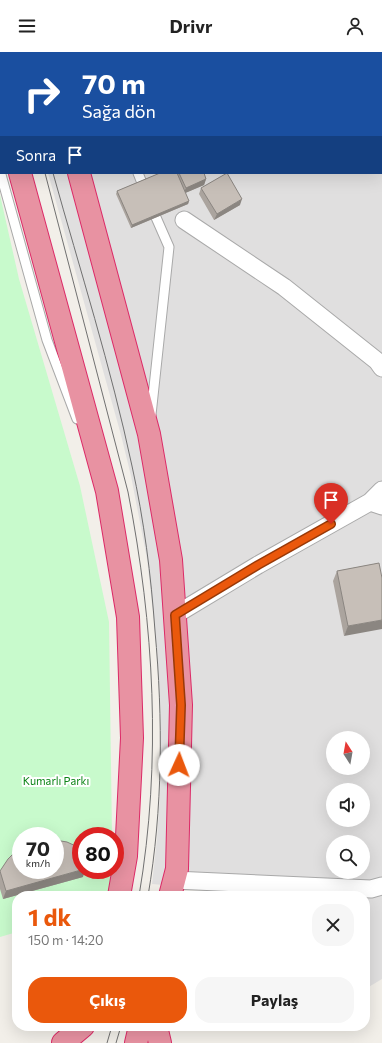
<!DOCTYPE html>
<html lang="tr">
<meta charset="utf-8">
<style>
body{margin:0;font-family:Commissioner,sans-serif;background:#f6f6f6;color:#222;height:100vh;display:flex;flex-direction:column;font-size:15px;white-space:nowrap}
*{box-sizing:border-box;margin:0}
p{font-size:13px;color:#767676}
.icon{flex:none;width:22px;height:22px;fill:none;stroke:currentColor;stroke-width:2;stroke-linecap:round;stroke-linejoin:round}
.map{position:relative;flex:1;overflow:hidden}
.sheet{position:absolute;left:12px;top:839px;width:358px;height:140px;display:flex;flex-direction:column;background:#fff;border-radius:16px;box-shadow:0 4px 16px #0002}
.sheet>*{flex:none}
.guide{position:absolute;left:0px;top:0px;width:382px;height:122px;box-shadow:0 4px 16px #0002;background:#1a4fa0;color:#fff;overflow:hidden}
.needle{width:26px;rotate:349deg}
.fabs{position:absolute;left:326px;top:679px;display:grid;gap:8px}
.fabs a{display:grid;place-items:center;width:44px;height:44px;border-radius:50%;background:#fff;box-shadow:0 4px 16px #0002;font-size:20px}
.speed{position:absolute;left:12px;top:775px;display:flex;gap:8px;font-size:20px;font-weight:700;text-align:center}
.speed>*{display:grid;place-content:center;width:52px;height:52px;border-radius:50%;background:#fff;box-shadow:0 4px 16px #0002;line-height:1}
.speed small{font-size:10px;font-weight:400}
.speed .limit{border:6px solid #d22;background:#fff;color:#111}
.pin{position:absolute;display:grid;place-items:center;width:34px;height:34px;color:#fff;margin:-41px -17px;border-radius:50% 50% 50% 0;rotate:-45deg;box-shadow:0 0 4px #0007}
.pin .icon{rotate:45deg}
.me{position:absolute;width:44px;margin:-22px;rotate:2deg;stroke-linejoin:round;filter:drop-shadow(0 0 3px #0008)}
.turn{display:flex;align-items:center;gap:14px;height:84px;padding:0 16px;font-size:18px}
.turn .icon{width:52px;height:52px;stroke-width:2.5}
.turn b{display:block;font-size:28px;line-height:34px}
.then{display:flex;align-items:center;height:38px;padding:0 16px;background:#0003;gap:8px;font-size:15px}
.round{display:grid;place-items:center;flex:none;width:42px;height:42px;border-radius:16px;background:#f6f6f6}
.overview{display:flex;align-items:center;justify-content:space-between;height:68px;padding:0 16px}
h1{font-size:24px;font-weight:700;line-height:30px;color:#ea580c}
.action{display:flex;gap:8px;margin-top:auto;padding:8px 16px}
.action a{flex:1;height:46px;border-radius:16px;background:#ea580c;color:#fff;font-size:16px;font-weight:700;line-height:46px;text-align:center}
.action a+a{background:#f6f6f6;color:#222}
header{display:flex;justify-content:space-between;align-items:center;height:52px;padding:0 16px;background:#fff;font-size:18px;font-weight:700}
.map>svg:first-child{display:block}
.residential{fill:#e0dfdf;fill-rule:evenodd}
.park{fill:#c8facc;fill-rule:evenodd}
.lines{fill:none;stroke-linecap:round;stroke-linejoin:round}
.lane-casing{stroke:#a9a9a9;stroke-width:11}
.street-casing{stroke:#a9a9a9;stroke-width:19}
.highway-casing{stroke:#dc2a67;stroke-width:24}
.lane{stroke:#fff;stroke-width:9}
.street{stroke:#fff;stroke-width:17}
.highway{stroke:#e892a2;stroke-width:22}
.tram{stroke:#707070;stroke-width:1}
.wall{fill:#aba49e}
.shaded-wall{fill:#8b8681}
.building{fill:#c7bfb8;stroke:#8b8681}
.route-casing{stroke:#983908;stroke-width:10}
.route{stroke:#ea580c;stroke-width:7}
.labels{text-anchor:middle;dominant-baseline:central;stroke-width:4;stroke-linejoin:round;paint-order:stroke}
.park-label{font-size:11px;fill:#0c8416;stroke:#fff}
</style>
<header><svg class="icon" aria-label="menu" viewBox="0 0 24 24"><path d="M4 6h16M4 12h16M4 18h16"/></svg>Drivr<svg class="icon" aria-label="person" viewBox="0 0 24 24"><circle cx="12" cy="8" r="4"/><path d="M4 21q1-7 8-7t8 7"/></svg></header>
<div class="map">
<svg width="382" height="991" viewBox="0 0 382 991">
<rect width="100%" height="100%" fill="#f2efe9"/>
<path class="residential" d="M 19,0 L 382,0 L 382,927 L 367,936 L 365,927 L 365,844 L 309,844 L 152,832 L 157,787 L 160,743 L 161,665 L 157,597 L 147,507 L 131,424 L 121,383 L 48,121 L 381,121 L 381,1 ZM 333,686 L 363,686 L 363,716 L 333,716 ZM 333,738 L 363,738 L 363,768 L 333,768 ZM 333,790 L 363,790 L 363,820 L 333,820 Z"/>
<path class="park" d="M 0,143 L 19,227 L 80,434 L 109,570 L 112,784 L 81,784 L 81,818 L 112,818 L 113,844 L 17,844 L 17,880 L 0,885 ZM 21,784 L 55,784 L 55,818 L 21,818 Z"/>
<g class="lines">
<g class="lane-casing">
<path id="lane" d="M 0,119 L 47,288 L 77,367
M 138,121 L 146,141
M 151,363 L 169,195 L 151,154"/>
</g>
<g class="street-casing">
<path id="street" d="M 184,168 L 284,235 L 377,309 L 382,316
M 370,450 L 382,438
M 175,563 L 258,513 L 370,450 L 382,454
M 174,828 L 371,837 L 382,834"/>
</g>
<g class="highway-casing">
<path id="highway" d="M 47,0 L 47,1
M 0,46 L 1,50
M 20,121 L 107,439 L 128,565 L 132,686 L 126,804 L 119,844
M 79,121 L 149,382 L 171,508 L 181,653 L 177,817 L 170,844
M 156,974 L 160,991
M 63,991 L 83,974
M 136,991 L 140,974"/>
</g>
<use href="#lane" class="lane"/>
<use href="#street" class="street"/>
<use href="#highway" class="highway"/>
<path class="tram" d="M 14,0 L 14,1
M 21,0 L 21,1
M 45,121 L 128,440 C 154,573 162,709 139,844
M 53,121 C 80,218 111,315 132,414 C 144,468 151,523 155,579 C 163,667 163,756 148,844
M 107,991 L 112,974
M 116,991 L 121,974"/>
</g>
<path class="wall" d="M 160,121 L 204,121 L 206,127 L 204,133 L 185,141 L 189,149 L 188,152 L 131,176 L 116,142 L 117,139 Z
M 201,136 L 240,153 L 214,168 L 199,142 Z
M 379,511 L 344,584 L 333,529 L 337,519 Z
M 0,819 L 83,825 L 3,847 L 0,837 Z"/>
<path class="shaded-wall" d="M 206,127 L 204,133 L 183,142 L 186,136 Z
M 242,147 L 240,153 L 214,168 L 217,162 Z
M 189,149 L 188,152 L 131,176 L 132,173 Z
M 382,568 L 382,577 L 344,584 L 348,574 Z
M 81,818 L 85,818 L 83,825 L 3,847 L 6,839 Z"/>
<path class="building" d="M 160,121 L 177,121 L 189,149 L 132,173 L 117,139 Z
M 179,121 L 204,121 L 206,127 L 186,136 Z
M 227,121 L 242,147 L 217,162 L 201,136 Z
M 379,511 L 382,526 L 382,568 L 348,574 L 337,519 Z
M 55,788 L 67,790 L 80,796 L 81,799 L 81,818 L 6,839 L 0,819 L 8,807 L 16,799 L 21,796 L 21,818 L 55,818 Z"/>
<g class="lines">
<g class="route-casing">
<path id="route" d="M 179,713 L 181,653 L 175,563 L 258,513 L 331,472"/>
</g>
<use href="#route" class="route"/>
</g>
<g class="labels">
<g class="park-label">
<text x="56" y="728">Kumarlı Parkı</text>
</g>
</g>
</svg>
<div class="fabs">
<a><svg class="needle" viewBox="-14 -14 28 28"><path d="M0-13l5 13h-10z" fill="#e53935"/><path d="M0 13l5-13h-10z" fill="#767676"/></svg></a>
<a><svg class="icon" aria-label="sound" viewBox="0 0 24 24"><path d="M4 9h4l5-4v14l-5-4H4zM17 9q2 3 0 6"/></svg></a>
<a><svg class="icon" aria-label="search" viewBox="0 0 24 24"><circle cx="10" cy="10" r="6"/><path d="M15 15l6 6"/></svg></a>
</div>
<div class="speed"><div>70<small>km/h</small></div><div class="limit">80</div></div>
<div class="pin" style="left:331px;top:472px;background:#d93025"><svg class="icon" aria-label="arrive" viewBox="0 0 24 24"><path d="M6 21V4h12l-3 4 3 4H6"/></svg></div>
<svg class="me" style="left:179px;top:713px" viewBox="-20 -20 40 40"><circle r="19" fill="#fff"/><path d="M0-13L10 11 0 6-10 11z" fill="#ea580c"/></svg>
<div class="guide">
<div class="turn"><svg class="icon" aria-label="right" viewBox="0 0 24 24"><path d="M7 20v-9h11M14 6l5 5-5 5"/></svg><div><b>70 m</b>Sağa dön</div></div>
<div class="then">Sonra<svg class="icon" aria-label="arrive" viewBox="0 0 24 24"><path d="M6 21V4h12l-3 4 3 4H6"/></svg></div>
</div>
<section class="sheet">
<div class="overview"><div><h1>1 dk</h1><p>150 m · 14:20</p></div><a class="round"><svg class="icon" aria-label="close" viewBox="0 0 24 24"><path d="M6 6l12 12M18 6L6 18"/></svg></a></div>
<div class="action"><a>Çıkış</a><a>Paylaş</a></div>
</section>
</div>
